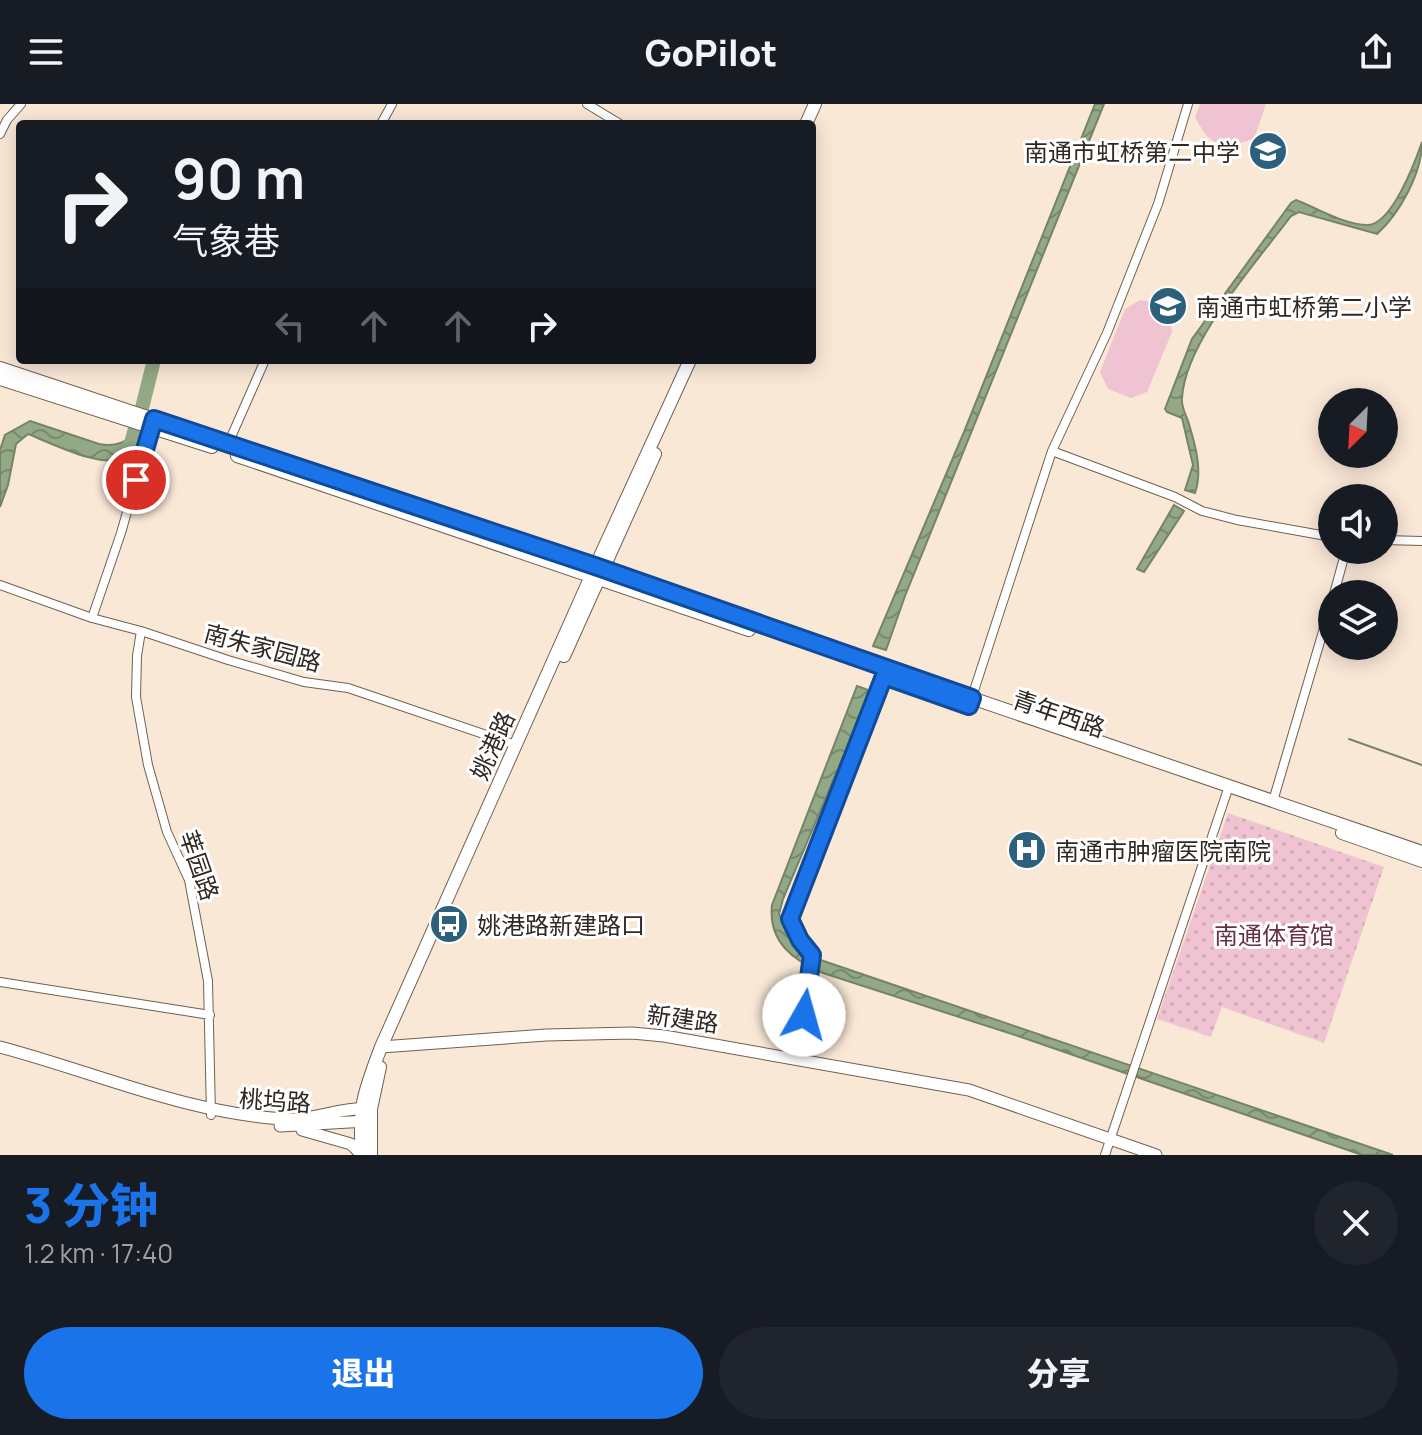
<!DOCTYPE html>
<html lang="zh">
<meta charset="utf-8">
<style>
body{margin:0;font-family:Manrope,"Noto Sans SC",sans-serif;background:#20242c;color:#f1f3f6;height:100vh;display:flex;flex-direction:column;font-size:30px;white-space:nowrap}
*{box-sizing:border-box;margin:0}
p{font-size:26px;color:#9ea1a6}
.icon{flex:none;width:44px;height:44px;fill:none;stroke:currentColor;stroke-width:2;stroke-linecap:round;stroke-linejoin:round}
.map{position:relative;height:1051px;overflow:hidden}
.drawer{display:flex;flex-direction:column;background:#171b24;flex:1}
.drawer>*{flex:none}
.banner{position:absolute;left:16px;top:16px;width:800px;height:244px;border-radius:8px;box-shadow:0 4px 20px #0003;background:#171b24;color:#f1f3f6;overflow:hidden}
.needle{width:52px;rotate:204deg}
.controls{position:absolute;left:1318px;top:284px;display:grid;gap:16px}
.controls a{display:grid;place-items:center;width:80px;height:80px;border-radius:50%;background:#171b24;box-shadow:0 4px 20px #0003;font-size:40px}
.pin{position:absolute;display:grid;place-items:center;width:68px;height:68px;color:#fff;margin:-34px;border:4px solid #fff;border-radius:50%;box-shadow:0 2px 8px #0007}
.me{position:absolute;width:88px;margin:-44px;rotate:7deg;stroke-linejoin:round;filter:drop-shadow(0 0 6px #0008)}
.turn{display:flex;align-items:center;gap:28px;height:168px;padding:0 24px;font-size:36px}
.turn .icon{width:104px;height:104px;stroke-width:2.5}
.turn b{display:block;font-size:56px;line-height:68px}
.lanes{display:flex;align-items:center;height:76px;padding:0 24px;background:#0003;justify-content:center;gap:40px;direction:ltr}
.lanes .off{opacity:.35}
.round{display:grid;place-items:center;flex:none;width:84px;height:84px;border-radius:42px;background:#20242c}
.headline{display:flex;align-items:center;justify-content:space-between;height:136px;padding:0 24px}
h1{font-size:48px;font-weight:800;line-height:60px;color:#1a73e8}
.cta{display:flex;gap:16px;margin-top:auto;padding:16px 24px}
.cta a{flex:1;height:92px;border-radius:48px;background:#1a73e8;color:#fff;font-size:32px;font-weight:800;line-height:92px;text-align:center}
.cta a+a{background:#20242c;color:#f1f3f6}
header{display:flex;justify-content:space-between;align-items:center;height:104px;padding:0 24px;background:#171b24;font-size:36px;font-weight:800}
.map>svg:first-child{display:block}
.green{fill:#efc3d1}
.park{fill:url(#park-dots)}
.water{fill:url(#water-waves);stroke:#758368;stroke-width:2}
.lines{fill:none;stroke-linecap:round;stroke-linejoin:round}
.stream{stroke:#758368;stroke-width:2}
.river{stroke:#93a985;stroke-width:14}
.minor-casing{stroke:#706051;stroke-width:10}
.tertiary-casing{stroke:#706051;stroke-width:13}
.secondary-casing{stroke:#706051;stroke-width:14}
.minor{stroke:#fff;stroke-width:8}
.tertiary{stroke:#fff;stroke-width:11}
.secondary{stroke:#fff;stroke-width:12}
.route-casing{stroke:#114b97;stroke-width:20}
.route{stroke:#1a73e8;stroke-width:14}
.labels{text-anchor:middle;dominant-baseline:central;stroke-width:6;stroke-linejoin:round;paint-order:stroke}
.poi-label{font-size:24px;fill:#302923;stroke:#fff;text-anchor:start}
.street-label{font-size:24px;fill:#302923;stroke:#fff}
.park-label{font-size:24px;fill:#682f45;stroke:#fff}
</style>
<header><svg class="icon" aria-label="menu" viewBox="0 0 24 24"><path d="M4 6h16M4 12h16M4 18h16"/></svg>GoPilot<svg class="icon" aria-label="share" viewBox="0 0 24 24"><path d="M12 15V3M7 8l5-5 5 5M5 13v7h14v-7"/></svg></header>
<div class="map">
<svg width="1422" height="1051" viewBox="0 0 1422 1051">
<defs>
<pattern id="park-dots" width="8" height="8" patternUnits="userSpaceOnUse" patternTransform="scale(2)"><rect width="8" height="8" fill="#efc3d1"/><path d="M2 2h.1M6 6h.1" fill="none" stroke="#cda8b3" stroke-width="1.8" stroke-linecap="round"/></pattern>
<pattern id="water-waves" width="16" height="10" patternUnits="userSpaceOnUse" patternTransform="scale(2)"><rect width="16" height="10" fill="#93a985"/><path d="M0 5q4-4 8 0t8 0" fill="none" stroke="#788a6c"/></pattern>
</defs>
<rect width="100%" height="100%" fill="#fae8d7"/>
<path class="green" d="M 1200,0 L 1266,0 L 1254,35 C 1222,46 1211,44 1195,13 Z
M 1140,196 L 1159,199 L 1169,210 L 1172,228 L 1147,288 L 1131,294 L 1108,285 L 1100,268 L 1125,205 Z"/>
<path class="park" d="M 1228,709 L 1384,763 L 1324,939 L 1222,903 L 1211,933 L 1157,915 Z"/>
<path class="water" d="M 1095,0 L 1104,0 L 905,492 L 886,546 L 873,542 L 964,328 Z
M 1422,38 C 1422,69 1400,109 1377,130 L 1299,108 L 1291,112 C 1257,158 1185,237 1182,294 C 1181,302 1185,309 1188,317 C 1195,340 1203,366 1195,389 L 1185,386 L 1193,361 L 1182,314 L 1167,308 L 1165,305 L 1192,235 L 1291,99 L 1296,96 C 1317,104 1344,121 1368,121 C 1392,120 1415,58 1422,38 Z
M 30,317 L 99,340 C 110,342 121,341 129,334 L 137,336 C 134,340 130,349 126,352 C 107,368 49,338 28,330 L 16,340 L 8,381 L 0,403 L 0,346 L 5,331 Z
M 1174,401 L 1184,407 L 1144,468 L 1137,465 Z
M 857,582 L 871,587 L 783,795 L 779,810 L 793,839 L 806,851 L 1393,1051 L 1362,1051 L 1024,934 L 823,869 C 793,856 768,838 772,801 Z"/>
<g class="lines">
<path class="stream" d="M 1349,635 L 1422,661"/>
<path class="river" d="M 142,304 L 154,256
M 124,348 L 131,339 L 135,325"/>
<g class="minor-casing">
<path id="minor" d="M 587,0 L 620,20
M 381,20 L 392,0
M 0,30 L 7,16 L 21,0
M 228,340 L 265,256
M 1052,347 L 1175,393 L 1202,407 L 1237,416 L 1332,433
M 1384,436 L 1422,437
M 0,481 L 92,514 L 141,527 L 228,556 L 304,578 L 348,584 L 516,641
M 1334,490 L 1346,446
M 92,514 L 121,429 L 152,320
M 141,527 L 137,552 L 136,593 L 148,661 L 167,728 L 189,776 L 208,877 L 211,1011
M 969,602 L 1052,347 L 1107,229 L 1158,100 L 1188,0
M 1273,697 L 1332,497
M 0,878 L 210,911
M 799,955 L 812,851 L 800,836 L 790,815 L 884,572
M 1105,1051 L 1229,682"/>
</g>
<g class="tertiary-casing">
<path id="tertiary" d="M 0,943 C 95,968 185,1009 284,1015 C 312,1017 340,1003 369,1005
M 381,943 L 546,931 L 632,929 L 664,932 L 969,986 L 1156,1051
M 280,1022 L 367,1017
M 302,1026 L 351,1040 L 362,1051"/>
</g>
<g class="secondary-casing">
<path id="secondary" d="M 806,20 L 815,0
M 0,264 L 595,462 L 790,532 L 1422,748
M 0,275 L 212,343
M 237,352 L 749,526
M 564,552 L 655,350
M 1342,729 L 1422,757
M 362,1051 C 358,1002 364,988 381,943 L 591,472 L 690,256
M 371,1051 L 371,1005 L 380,963"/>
</g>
<use href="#minor" class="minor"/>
<use href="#tertiary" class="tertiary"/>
<use href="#secondary" class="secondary"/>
</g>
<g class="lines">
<g class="route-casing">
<path id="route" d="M 136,376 L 154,315 L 595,462 L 972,594 L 969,602 L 884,572 L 790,815 L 800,836 L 812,851 L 804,911"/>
</g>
<use href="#route" class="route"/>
</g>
<defs>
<g id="school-disc" transform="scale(2)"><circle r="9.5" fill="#2c607c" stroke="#fff"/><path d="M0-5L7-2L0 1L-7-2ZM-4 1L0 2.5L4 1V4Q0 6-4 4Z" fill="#fff"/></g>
<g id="hospital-disc" transform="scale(2)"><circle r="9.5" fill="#2c607c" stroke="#fff"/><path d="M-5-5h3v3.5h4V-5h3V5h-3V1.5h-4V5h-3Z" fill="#fff"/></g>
<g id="bus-disc" transform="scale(2)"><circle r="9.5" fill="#2c607c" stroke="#fff"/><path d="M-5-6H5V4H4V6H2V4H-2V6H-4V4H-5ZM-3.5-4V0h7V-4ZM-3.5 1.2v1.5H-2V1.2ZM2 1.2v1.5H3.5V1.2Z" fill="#fff"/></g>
</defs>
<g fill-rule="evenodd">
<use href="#school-disc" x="1268" y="47"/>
<use href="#school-disc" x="1168" y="202"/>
<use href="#hospital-disc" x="1027" y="746"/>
<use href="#bus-disc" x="449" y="820"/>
</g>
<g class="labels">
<g class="poi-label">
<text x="1240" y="47" text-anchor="end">南通市虹桥第二中学</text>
<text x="1196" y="202">南通市虹桥第二小学</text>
<text x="1055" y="746">南通市肿瘤医院南院</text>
<text x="477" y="820">姚港路新建路口</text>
</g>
<g class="street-label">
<text transform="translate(263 543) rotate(15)">南朱家园路</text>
<text transform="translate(1059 609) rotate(19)">青年西路</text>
<text transform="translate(492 641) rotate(-66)">姚港路</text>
<text transform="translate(200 761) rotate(71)">莘园路</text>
<text transform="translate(683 914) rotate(8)">新建路</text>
<text transform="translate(275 996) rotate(4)">桃坞路</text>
</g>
<g class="park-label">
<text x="1274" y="830">南通体育馆</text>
</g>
</g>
</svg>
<div class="controls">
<a><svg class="needle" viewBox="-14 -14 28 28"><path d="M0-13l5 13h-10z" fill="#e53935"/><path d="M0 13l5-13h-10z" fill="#9ea1a6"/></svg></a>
<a><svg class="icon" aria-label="sound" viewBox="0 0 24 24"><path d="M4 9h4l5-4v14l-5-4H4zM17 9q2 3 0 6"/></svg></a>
<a><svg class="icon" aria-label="layers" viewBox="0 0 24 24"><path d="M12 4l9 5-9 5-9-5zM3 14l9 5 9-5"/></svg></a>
</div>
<div class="pin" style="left:136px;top:376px;background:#d93025"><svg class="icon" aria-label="arrive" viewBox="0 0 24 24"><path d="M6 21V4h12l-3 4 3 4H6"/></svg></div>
<svg class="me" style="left:804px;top:911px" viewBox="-20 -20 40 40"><circle r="19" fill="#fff"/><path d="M0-13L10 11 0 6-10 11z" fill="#1a73e8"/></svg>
<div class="banner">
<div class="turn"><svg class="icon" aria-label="right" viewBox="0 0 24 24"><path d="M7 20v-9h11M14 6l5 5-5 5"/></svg><div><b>90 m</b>气象巷</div></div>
<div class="lanes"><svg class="icon off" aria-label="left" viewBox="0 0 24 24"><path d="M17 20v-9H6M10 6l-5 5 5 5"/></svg><svg class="icon off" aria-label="ahead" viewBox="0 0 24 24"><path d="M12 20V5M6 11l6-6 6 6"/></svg><svg class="icon off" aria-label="ahead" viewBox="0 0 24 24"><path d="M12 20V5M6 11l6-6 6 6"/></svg><svg class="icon" aria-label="right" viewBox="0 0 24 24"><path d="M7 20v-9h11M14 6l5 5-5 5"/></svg></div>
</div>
</div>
<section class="drawer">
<div class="headline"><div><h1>3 分钟</h1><p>1.2 km · 17:40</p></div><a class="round"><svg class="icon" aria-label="close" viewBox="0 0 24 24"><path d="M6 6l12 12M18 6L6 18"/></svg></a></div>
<div class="cta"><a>退出</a><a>分享</a></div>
</section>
